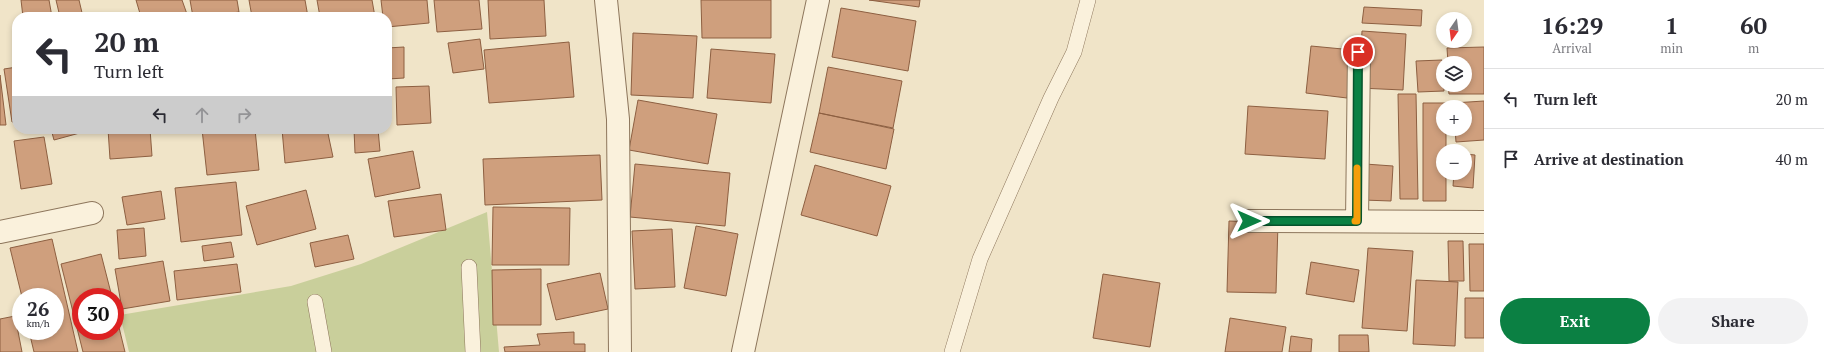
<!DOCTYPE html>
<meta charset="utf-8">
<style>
body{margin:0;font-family:"PT Serif",serif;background:#f2f2f3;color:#2b2b33;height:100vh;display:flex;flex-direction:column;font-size:15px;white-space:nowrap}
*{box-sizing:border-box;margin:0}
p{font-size:13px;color:#7c7c81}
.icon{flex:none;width:22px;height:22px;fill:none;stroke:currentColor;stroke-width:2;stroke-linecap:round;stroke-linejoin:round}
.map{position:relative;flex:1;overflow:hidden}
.side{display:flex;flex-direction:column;background:#fff;width:340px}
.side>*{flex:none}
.hud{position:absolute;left:12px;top:12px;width:380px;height:122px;border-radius:16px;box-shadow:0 2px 6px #0003;background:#fff;color:#2b2b33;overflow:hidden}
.needle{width:26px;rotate:194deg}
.buttons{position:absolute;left:1436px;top:12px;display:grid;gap:8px}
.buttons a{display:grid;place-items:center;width:36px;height:36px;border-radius:50%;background:#fff;box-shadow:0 2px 6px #0003;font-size:20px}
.speed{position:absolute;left:12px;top:288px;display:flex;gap:8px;font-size:20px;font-weight:700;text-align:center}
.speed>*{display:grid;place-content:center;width:52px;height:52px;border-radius:50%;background:#fff;box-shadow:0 2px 6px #0003;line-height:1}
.speed small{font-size:10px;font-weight:400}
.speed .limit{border:6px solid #d22;background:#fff;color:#111}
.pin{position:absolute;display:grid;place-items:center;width:34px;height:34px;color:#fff;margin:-17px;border:2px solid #fff;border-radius:50%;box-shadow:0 1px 4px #0007}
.me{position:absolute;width:44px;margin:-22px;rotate:90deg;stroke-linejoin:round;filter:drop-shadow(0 0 3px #0008)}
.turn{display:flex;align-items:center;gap:14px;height:84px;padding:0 16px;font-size:18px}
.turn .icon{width:52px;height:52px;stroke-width:2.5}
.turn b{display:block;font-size:28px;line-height:34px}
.lanes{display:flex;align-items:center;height:38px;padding:0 16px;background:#0003;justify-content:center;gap:20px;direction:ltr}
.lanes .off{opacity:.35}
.eta{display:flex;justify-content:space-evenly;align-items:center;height:68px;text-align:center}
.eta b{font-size:24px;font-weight:800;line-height:28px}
.button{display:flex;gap:8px;margin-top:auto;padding:8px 16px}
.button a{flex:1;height:46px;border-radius:24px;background:#0b8043;color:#fff;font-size:16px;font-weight:800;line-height:46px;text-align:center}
.button a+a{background:#f2f2f3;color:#2b2b33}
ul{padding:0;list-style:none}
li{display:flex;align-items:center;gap:12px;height:60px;padding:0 16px;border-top:1px solid #e1e1e2}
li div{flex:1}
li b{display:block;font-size:15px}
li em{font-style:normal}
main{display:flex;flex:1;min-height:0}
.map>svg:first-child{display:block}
.green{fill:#c9cf9b}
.building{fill:#cf9f7d;stroke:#8d5f41}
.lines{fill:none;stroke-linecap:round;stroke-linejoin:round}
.service-casing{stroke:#8d765c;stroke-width:16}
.minor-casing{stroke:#8d765c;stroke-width:24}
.service{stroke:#faf1dc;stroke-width:15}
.minor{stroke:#faf1dc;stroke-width:22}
.route-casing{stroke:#07532c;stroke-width:10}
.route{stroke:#0b8043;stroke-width:7}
.slow{stroke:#f59e0b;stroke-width:7}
</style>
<main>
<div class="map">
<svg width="1484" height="352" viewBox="0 0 1484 352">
<rect width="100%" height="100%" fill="#f0e4c8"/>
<path class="green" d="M 487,212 L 499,352 L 129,352 L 120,315 L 291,286 L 361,264 Z"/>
<path class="building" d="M 21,0 L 49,0 L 52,17 L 23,17 Z
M 56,0 L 79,0 L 83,17 L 60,17 Z
M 136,0 L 182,0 L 188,17 L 141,17 Z
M 190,0 L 237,0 L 239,12 L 207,17 L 193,17 Z
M 249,0 L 305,0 L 308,17 L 252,17 Z
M 317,0 L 372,0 L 375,17 L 320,17 Z
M 381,0 L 427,0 L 429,23 L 387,27 L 387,17 L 383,17 Z
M 434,0 L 479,0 L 482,29 L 437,32 Z
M 488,0 L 544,0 L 546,36 L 490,39 Z
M 701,0 L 771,0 L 771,38 L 702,38 Z
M 869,0 L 920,0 L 919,7 Z
M 1364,7 L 1422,10 L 1421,26 L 1362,23 Z
M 841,8 L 916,21 L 908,71 L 832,57 Z
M 1362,31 L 1406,34 L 1403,90 L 1359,88 Z
M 633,33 L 697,36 L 693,98 L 631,95 Z
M 480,39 L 484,69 L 453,73 L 448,43 Z
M 569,42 L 574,97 L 489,103 L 484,50 Z
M 1311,46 L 1353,50 L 1347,98 L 1306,93 Z
M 404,47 L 404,78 L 388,79 L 387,48 Z
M 1484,47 L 1484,94 L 1449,94 L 1448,85 L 1465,85 L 1465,63 L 1448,63 L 1447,48 Z
M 711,49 L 775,54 L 771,103 L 707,98 Z
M 1442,60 L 1444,91 L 1418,92 L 1416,61 Z
M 17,67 L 17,121 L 12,122 L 4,69 Z
M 828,67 L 902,81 L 893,128 L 819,113 Z
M 0,75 L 6,125 L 0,125 Z
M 429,86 L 431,123 L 397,125 L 396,87 Z
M 1398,94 L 1416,94 L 1418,199 L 1400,199 Z
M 638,100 L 717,114 L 708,164 L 629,150 Z
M 1484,101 L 1484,140 L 1456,142 L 1455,129 L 1465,129 L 1465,107 L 1454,107 L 1453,103 Z
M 1423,103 L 1446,103 L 1446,107 L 1443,107 L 1443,129 L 1446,129 L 1446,151 L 1443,151 L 1443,173 L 1446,173 L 1446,201 L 1423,201 Z
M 1248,106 L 1328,111 L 1325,159 L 1245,154 Z
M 819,113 L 894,129 L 886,169 L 810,152 Z
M 51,129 L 87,129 L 87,131 L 54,140 Z
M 108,129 L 150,129 L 152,156 L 110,159 Z
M 202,129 L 255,129 L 259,170 L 207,175 Z
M 282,129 L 327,129 L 333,157 L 285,163 Z
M 354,129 L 378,129 L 380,151 L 355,153 Z
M 44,137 L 52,184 L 21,189 L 14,141 Z
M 413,151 L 420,188 L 375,197 L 368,159 Z
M 1465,154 L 1475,155 L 1473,188 L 1453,186 L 1454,173 L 1465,173 Z
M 600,155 L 602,200 L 485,205 L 483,159 Z
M 635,164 L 730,173 L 725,226 L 630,217 Z
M 1365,164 L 1393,166 L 1391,201 L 1363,200 Z
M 815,165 L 891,186 L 877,236 L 801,215 Z
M 236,182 L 242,235 L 181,242 L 175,188 Z
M 306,190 L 316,229 L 257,245 L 246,206 Z
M 161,191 L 165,219 L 127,225 L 122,197 Z
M 441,194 L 446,230 L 394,237 L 388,201 Z
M 493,207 L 570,208 L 569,265 L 492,265 Z
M 1229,221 L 1278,223 L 1276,293 L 1227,292 Z
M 696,226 L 738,234 L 726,296 L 684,288 Z
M 144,228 L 146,256 L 119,259 L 117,230 Z
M 672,229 L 675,287 L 635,289 L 632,231 Z
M 348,235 L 354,259 L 315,267 L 310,243 Z
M 52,239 L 78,352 L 34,352 L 29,331 L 55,331 L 55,297 L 22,297 L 10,248 Z
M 1448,241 L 1463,241 L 1464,281 L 1449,281 Z
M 231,242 L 234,257 L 204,261 L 202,246 Z
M 1469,244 L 1484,244 L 1484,291 L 1470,291 Z
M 1368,248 L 1413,251 L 1407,331 L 1362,328 Z
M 101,254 L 112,297 L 81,297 L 81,331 L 115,331 L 115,311 L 125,352 L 83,352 L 61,264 Z
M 163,261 L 170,301 L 122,309 L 115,269 Z
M 1311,262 L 1359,270 L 1354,302 L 1306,294 Z
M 237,264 L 241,292 L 177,300 L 174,271 Z
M 541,269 L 541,325 L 493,325 L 492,270 Z
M 600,273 L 608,309 L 556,320 L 547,284 Z
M 1103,274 L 1160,283 L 1150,347 L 1093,338 Z
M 1416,280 L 1458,282 L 1455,346 L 1413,344 Z
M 1465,298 L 1484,298 L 1484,338 L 1465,338 Z
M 15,316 L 22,352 L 0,352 L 0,319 Z
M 1230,318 L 1286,327 L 1282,352 L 1225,352 Z
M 574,332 L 574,344 L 585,344 L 585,352 L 505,352 L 504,347 L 540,345 L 537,334 Z
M 1339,335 L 1368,335 L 1369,352 L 1339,352 Z
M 1291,336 L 1312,339 L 1311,352 L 1289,352 Z"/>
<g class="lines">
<g class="service-casing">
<path id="service" d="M 469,267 L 473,352
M 315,302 L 324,352
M 952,352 L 980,259 L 1051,98 L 1074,52 L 1088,0"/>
</g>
<g class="minor-casing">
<path id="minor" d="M 606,0 L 618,119 L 620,352
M 1249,221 L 1484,222
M 1357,221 L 1359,52
M 0,232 L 92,213
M 743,352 L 818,0"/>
</g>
<use href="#service" class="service"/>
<use href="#minor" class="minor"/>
</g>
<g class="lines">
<g class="route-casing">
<path id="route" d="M 1249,221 L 1357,221 L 1358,52"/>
</g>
<use href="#route" class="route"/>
<path class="slow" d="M 1355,221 L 1357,221 L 1357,168"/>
</g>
</svg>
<div class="buttons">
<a><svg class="needle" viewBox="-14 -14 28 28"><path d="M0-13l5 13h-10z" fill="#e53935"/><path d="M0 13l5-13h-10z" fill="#7c7c81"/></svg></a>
<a><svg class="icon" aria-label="layers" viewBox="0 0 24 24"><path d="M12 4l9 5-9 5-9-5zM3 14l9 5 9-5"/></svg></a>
<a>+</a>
<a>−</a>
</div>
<div class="speed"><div>26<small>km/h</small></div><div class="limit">30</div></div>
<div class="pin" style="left:1358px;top:52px;background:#d93025"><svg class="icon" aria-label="arrive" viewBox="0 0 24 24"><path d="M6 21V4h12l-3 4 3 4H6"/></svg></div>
<svg class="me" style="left:1249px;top:221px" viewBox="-20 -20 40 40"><path d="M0-17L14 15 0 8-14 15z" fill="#0b8043" stroke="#fff" stroke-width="4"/></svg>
<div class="hud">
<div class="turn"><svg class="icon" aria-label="left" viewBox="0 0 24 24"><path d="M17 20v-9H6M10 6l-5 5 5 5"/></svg><div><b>20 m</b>Turn left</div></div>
<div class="lanes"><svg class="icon" aria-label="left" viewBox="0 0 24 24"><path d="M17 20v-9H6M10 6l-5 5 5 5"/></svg><svg class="icon off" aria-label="ahead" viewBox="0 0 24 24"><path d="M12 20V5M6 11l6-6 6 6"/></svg><svg class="icon off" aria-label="right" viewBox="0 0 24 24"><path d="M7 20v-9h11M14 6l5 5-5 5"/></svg></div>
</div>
</div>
<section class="side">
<div class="eta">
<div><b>16:29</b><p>Arrival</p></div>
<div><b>1</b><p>min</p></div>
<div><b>60</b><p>m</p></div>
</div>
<ul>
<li><svg class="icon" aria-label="left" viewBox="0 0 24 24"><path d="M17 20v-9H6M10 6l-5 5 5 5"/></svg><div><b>Turn left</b></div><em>20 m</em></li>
<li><svg class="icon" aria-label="arrive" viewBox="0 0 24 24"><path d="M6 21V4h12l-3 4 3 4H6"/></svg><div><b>Arrive at destination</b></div><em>40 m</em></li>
</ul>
<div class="button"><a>Exit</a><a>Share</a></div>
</section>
</main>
